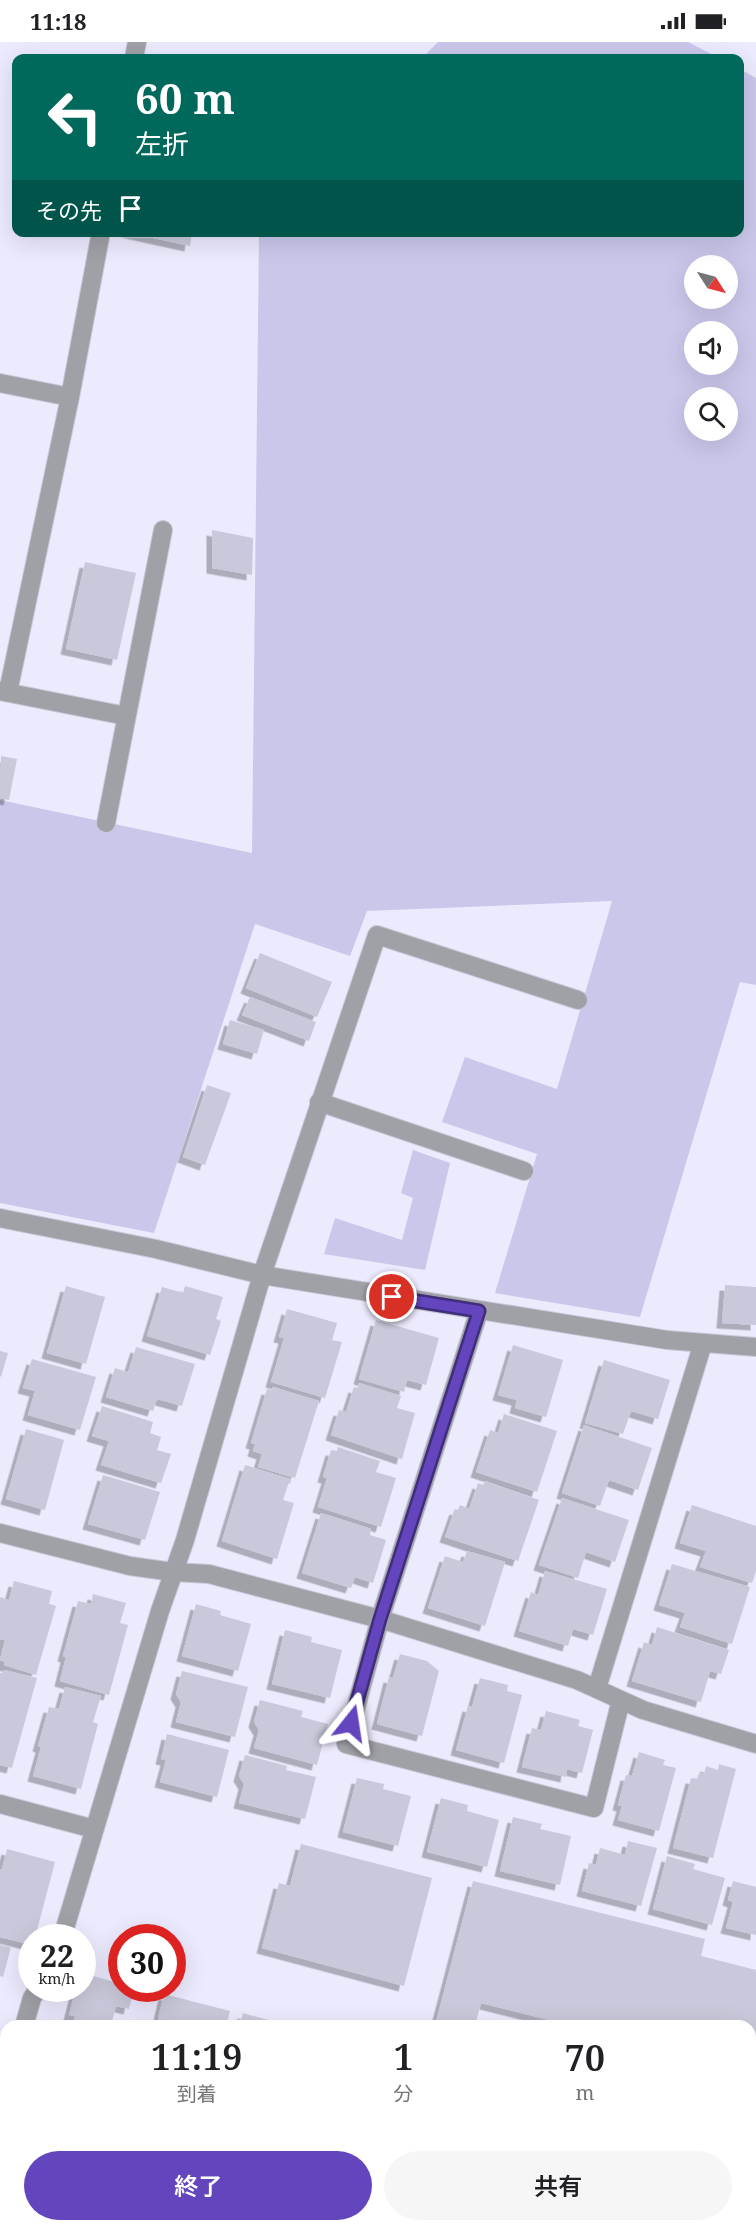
<!DOCTYPE html>
<html lang="ja">
<meta charset="utf-8">
<style>
body{margin:0;font-family:"Noto Serif","Noto Sans JP",serif;background:#f6f6f6;color:#202124;height:100vh;display:flex;flex-direction:column;font-size:22px;white-space:nowrap}
*{box-sizing:border-box;margin:0}
p{font-size:20px;color:#757577}
.icon{flex:none;width:33px;height:33px;fill:none;stroke:currentColor;stroke-width:2;stroke-linecap:round;stroke-linejoin:round}
.map{position:relative;flex:1;overflow:hidden}
.details{position:absolute;left:0px;top:1978px;width:756px;height:212px;display:flex;flex-direction:column;background:#fff;border-radius:18px 18px 0 0;box-shadow:0 6px 24px #0002}
.details>*{flex:none}
.top-card{position:absolute;left:12px;top:12px;width:732px;height:183px;border-radius:12px;box-shadow:0 6px 24px #0002;background:#00695c;color:#fff;overflow:hidden}
.needle{width:39px;rotate:126deg}
.tools{position:absolute;left:684px;top:213px;display:grid;gap:12px}
.tools a{display:grid;place-items:center;width:54px;height:54px;border-radius:50%;background:#fff;box-shadow:0 6px 24px #0002;font-size:30px}
.speed{position:absolute;left:18px;top:1882px;display:flex;gap:12px;font-size:30px;font-weight:700;text-align:center}
.speed>*{display:grid;place-content:center;width:78px;height:78px;border-radius:50%;background:#fff;box-shadow:0 6px 24px #0002;line-height:1}
.speed small{font-size:15px;font-weight:400}
.speed .limit{border:9px solid #d22;background:#fff;color:#111}
.pin{position:absolute;display:grid;place-items:center;width:51px;height:51px;color:#fff;margin:-26px;border:3px solid #fff;border-radius:50%;box-shadow:0 2px 6px #0007}
.me{position:absolute;width:66px;margin:-33px;rotate:15deg;stroke-linejoin:round;filter:drop-shadow(0 0 4px #0008)}
.turn{display:flex;align-items:center;gap:21px;height:126px;padding:0 24px;font-size:27px}
.turn .icon{width:78px;height:78px;stroke-width:2.5}
.turn b{display:block;font-size:42px;line-height:51px}
.then{display:flex;align-items:center;height:57px;padding:0 24px;background:#0003;gap:12px;font-size:22px}
.eta{display:flex;justify-content:space-evenly;align-items:center;height:102px;text-align:center}
.eta b{font-size:36px;font-weight:600;line-height:42px}
.cta{display:flex;gap:12px;margin-top:auto;padding:12px 24px}
.cta a{flex:1;height:69px;border-radius:36px;background:#6345be;color:#fff;font-size:24px;font-weight:600;line-height:69px;text-align:center}
.cta a+a{background:#f6f6f6;color:#202124}
.status{display:flex;justify-content:space-between;align-items:center;height:42px;padding:0 30px;background:#fff;direction:ltr}
.status svg{height:16px;fill:currentColor}
.map>svg:first-child{display:block}
.green{fill:#cac7eb;fill-rule:evenodd}
.building{fill:#cac9db;filter:url(#shadow)}
.lines{fill:none;stroke-linecap:round;stroke-linejoin:round}
.minor-casing{stroke:#c8c7d8;stroke-width:20}
.path{stroke:#9795a3;stroke-width:4;stroke-dasharray:4.5 4.5;stroke-linecap:butt}
.minor{stroke:#a0a0a7;stroke-width:18}
.route-casing{stroke:#402d7c;stroke-width:15}
.route{stroke:#6345be;stroke-width:10}
</style>
<div class="status"><b>11:18</b><svg viewBox="0 0 49 12"><path d="M0 12V9h3v3zM5 12V6h3v6zM10 12V3h3v9zM15 12V0h3v12zM26 1h20v11H26zM47 4h2v5h-2z"/></svg></div>
<div class="map">
<svg width="756" height="2189" viewBox="0 0 756 2189">
<defs>
<filter id="shadow"><feDropShadow dx="-5.5" dy="5.5" stdDeviation="0" flood-color="#0004"/></filter>
</defs>
<rect width="100%" height="100%" fill="#eceafd"/>
<path class="green" d="M 438,0 L 688,0 L 719,16 L 422,16 Z
M 740,27 L 756,36 L 756,943 L 740,940 L 640,1275 L 495,1251 L 537,1112 L 442,1080 L 465,1015 L 557,1047 L 612,859 L 367,869 L 350,914 L 255,882 L 154,1191 L 0,1161 L 0,758 L 252,811 L 259,191 L 740,190 ZM 694,224 L 728,224 L 728,256 L 694,256 ZM 694,290 L 728,290 L 728,322 L 694,322 ZM 694,356 L 728,356 L 728,388 L 694,388 Z
M 413,1108 L 450,1121 L 425,1228 L 324,1212 L 335,1176 L 402,1198 L 413,1156 L 401,1151 Z
M 366,2184 L 504,2184 L 503,2189 L 365,2189 Z"/>
<path class="building" d="M 126,190 L 192,190 L 190,204 Z
M 212,488 L 253,496 L 252,533 L 212,526 Z
M 85,520 L 136,531 L 117,618 L 66,607 Z
M 1,714 L 17,717 L 9,758 L 0,756 Z
M 260,911 L 332,940 L 317,975 L 246,946 Z
M 250,955 L 316,980 L 309,999 L 242,973 Z
M 230,978 L 264,988 L 257,1012 L 223,1002 Z
M 207,1043 L 231,1051 L 205,1123 L 183,1115 Z
M 725,1243 L 756,1245 L 756,1283 L 722,1281 Z
M 66,1244 L 105,1255 L 86,1322 L 47,1311 Z
M 185,1244 L 223,1255 L 216,1277 L 221,1279 L 210,1313 L 147,1294 L 162,1245 L 183,1251 Z
M 287,1267 L 337,1281 L 332,1298 L 342,1300 L 325,1356 L 271,1340 L 284,1296 L 279,1295 Z
M 376,1278 L 439,1296 L 426,1343 L 407,1338 L 404,1350 L 359,1337 Z
M 513,1303 L 563,1318 L 546,1375 L 515,1366 L 517,1358 L 498,1353 Z
M 136,1305 L 195,1322 L 182,1364 L 157,1357 L 153,1369 L 106,1355 L 115,1326 L 128,1330 Z
M 0,1309 L 8,1311 L 1,1335 L 0,1334 Z
M 32,1317 L 96,1335 L 80,1388 L 28,1373 L 35,1349 L 23,1346 Z
M 604,1318 L 670,1338 L 658,1377 L 631,1369 L 623,1392 L 585,1381 Z
M 359,1341 L 401,1354 L 397,1366 L 415,1371 L 402,1417 L 331,1393 L 339,1368 L 346,1370 L 354,1345 L 358,1346 Z
M 273,1345 L 319,1359 L 295,1436 L 258,1425 L 262,1412 L 253,1409 L 255,1402 L 251,1401 L 267,1347 L 272,1348 Z
M 102,1364 L 153,1380 L 150,1391 L 161,1395 L 157,1408 L 171,1412 L 161,1441 L 101,1423 L 109,1399 L 92,1394 Z
M 504,1372 L 557,1389 L 537,1450 L 476,1430 L 490,1388 L 498,1391 Z
M 584,1383 L 652,1406 L 638,1448 L 609,1438 L 600,1464 L 562,1451 Z
M 26,1387 L 64,1398 L 45,1468 L 6,1457 Z
M 338,1405 L 380,1419 L 376,1430 L 396,1436 L 381,1485 L 318,1465 L 327,1436 L 323,1435 L 331,1408 L 337,1409 Z
M 245,1423 L 290,1437 L 283,1458 L 294,1461 L 277,1517 L 222,1499 Z
M 103,1433 L 160,1450 L 145,1498 L 88,1482 Z
M 485,1439 L 539,1458 L 518,1519 L 445,1495 L 455,1467 L 458,1468 L 460,1463 L 469,1467 L 478,1441 L 483,1443 Z
M 562,1456 L 629,1478 L 615,1520 L 586,1510 L 578,1536 L 539,1523 Z
M 692,1463 L 756,1484 L 756,1529 L 752,1541 L 700,1525 L 706,1509 L 680,1501 Z
M 321,1471 L 371,1487 L 370,1493 L 386,1498 L 373,1541 L 355,1535 L 351,1546 L 302,1531 Z
M 467,1509 L 505,1520 L 485,1584 L 428,1566 L 445,1514 L 463,1520 Z
M 672,1522 L 750,1545 L 732,1602 L 680,1585 L 685,1571 L 659,1563 Z
M 545,1529 L 607,1547 L 593,1593 L 573,1587 L 568,1604 L 519,1589 L 531,1550 L 538,1553 Z
M 14,1539 L 52,1549 L 49,1562 L 56,1564 L 36,1633 L 4,1623 L 5,1620 L 0,1618 L 5,1598 L 0,1597 L 0,1555 L 9,1558 Z
M 93,1552 L 126,1561 L 120,1581 L 128,1583 L 109,1653 L 60,1639 L 66,1615 L 63,1614 L 78,1559 L 91,1562 Z
M 196,1562 L 221,1569 L 220,1573 L 251,1582 L 238,1629 L 182,1614 Z
M 657,1585 L 729,1608 L 721,1632 L 710,1629 L 701,1660 L 632,1639 L 644,1600 L 652,1603 Z
M 285,1588 L 312,1595 L 311,1600 L 342,1608 L 330,1656 L 272,1642 Z
M 400,1612 L 427,1619 L 439,1629 L 422,1694 L 377,1682 L 389,1635 L 393,1636 Z
M 4,1628 L 37,1636 L 12,1726 L 0,1723 L 0,1631 L 2,1631 Z
M 182,1629 L 248,1645 L 235,1695 L 176,1680 L 181,1660 L 176,1652 Z
M 480,1636 L 508,1643 L 507,1649 L 522,1653 L 504,1721 L 456,1708 L 468,1664 L 472,1665 Z
M 65,1645 L 101,1654 L 93,1680 L 98,1682 L 81,1747 L 33,1734 L 41,1705 L 38,1704 L 49,1665 L 59,1667 Z
M 260,1658 L 303,1669 L 301,1675 L 328,1682 L 317,1723 L 254,1706 L 259,1688 L 254,1680 Z
M 546,1669 L 580,1678 L 578,1684 L 593,1688 L 582,1731 L 567,1727 L 566,1735 L 522,1725 L 532,1686 L 541,1688 Z
M 167,1692 L 229,1708 L 217,1755 L 160,1740 L 166,1718 L 161,1717 Z
M 639,1710 L 665,1718 L 663,1723 L 676,1726 L 659,1789 L 618,1778 L 622,1764 L 618,1763 L 626,1733 L 632,1734 Z
M 245,1713 L 287,1724 L 286,1728 L 316,1735 L 305,1777 L 239,1761 L 244,1742 L 239,1734 Z
M 719,1722 L 736,1727 L 713,1816 L 673,1806 L 691,1736 L 697,1737 L 699,1731 L 704,1732 L 706,1724 L 718,1728 Z
M 357,1736 L 384,1742 L 383,1747 L 411,1754 L 398,1804 L 343,1790 Z
M 441,1756 L 468,1763 L 467,1769 L 499,1778 L 487,1825 L 427,1810 Z
M 513,1775 L 542,1782 L 540,1787 L 571,1794 L 560,1843 L 500,1829 Z
M 628,1799 L 657,1806 L 641,1864 L 582,1849 L 589,1821 L 596,1823 L 600,1806 L 625,1813 Z
M 301,1802 L 432,1836 L 404,1944 L 262,1906 L 279,1841 L 290,1844 Z
M 7,1807 L 55,1820 L 35,1896 L 32,1896 L 32,1903 L 0,1895 L 0,1827 L 2,1827 Z
M 667,1814 L 695,1822 L 693,1827 L 725,1836 L 712,1883 L 653,1867 Z
M 473,1839 L 705,1897 L 701,1914 L 756,1928 L 756,2048 L 750,2047 L 750,1984 L 574,1984 L 481,1961 L 475,1984 L 435,1984 Z
M 733,1839 L 756,1845 L 756,1893 L 726,1886 L 733,1860 L 728,1858 Z
M 0,1903 L 11,1905 L 3,1935 L 0,1934 Z
M 86,1932 L 122,1942 L 122,1947 L 134,1947 L 129,1967 L 116,1964 L 111,1984 L 72,1984 L 75,1974 L 69,1973 L 75,1950 L 81,1951 Z
M 164,1952 L 230,1969 L 226,1984 L 175,1984 L 176,1982 L 158,1977 Z
M 243,1971 L 289,1984 L 239,1984 Z
M 750,2102 L 756,2103 L 756,2160 L 753,2169 L 750,2169 Z
M 137,2184 L 179,2184 L 178,2189 L 136,2189 Z
M 216,2184 L 274,2184 L 273,2189 L 220,2189 L 215,2188 Z
M 330,2184 L 361,2184 L 360,2189 L 346,2189 Z
M 512,2184 L 565,2184 L 563,2189 L 511,2189 Z"/>
<g class="lines">
<g class="minor-casing">
<path id="minor" d="M 134,16 L 137,0
M 0,341 L 70,355 L 101,190
M 0,649 L 126,674
M 8,650 L 70,355
M 106,781 L 163,488
M 319,1060 L 524,1129
M 0,1176 L 156,1207 L 262,1233 L 667,1298 L 756,1305
M 479,1269 L 380,1577 L 346,1702 L 594,1766 L 621,1658
M 0,1491 L 130,1524 L 173,1530 L 209,1532 L 380,1577 L 577,1638 L 643,1668 L 756,1702
M 597,1646 L 703,1301
M 0,1762 L 94,1787
M 62,1896 L 160,1569 L 185,1498 L 262,1233 L 377,893 L 578,958
M 24,1984 L 32,1956 L 38,1947
M 0,2066 L 6,2046
M 694,2184 L 713,2189"/>
</g>
<path class="path" d="M 454,2189 L 455,2184"/>
<use href="#minor" class="minor"/>
</g>
<g class="lines">
<g class="route-casing">
<path id="route" d="M 351,1681 L 380,1577 L 479,1269 L 392,1255"/>
</g>
<use href="#route" class="route"/>
</g>
</svg>
<div class="tools">
<a><svg class="needle" viewBox="-14 -14 28 28"><path d="M0-13l5 13h-10z" fill="#e53935"/><path d="M0 13l5-13h-10z" fill="#757577"/></svg></a>
<a><svg class="icon" aria-label="sound" viewBox="0 0 24 24"><path d="M4 9h4l5-4v14l-5-4H4zM17 9q2 3 0 6"/></svg></a>
<a><svg class="icon" aria-label="search" viewBox="0 0 24 24"><circle cx="10" cy="10" r="6"/><path d="M15 15l6 6"/></svg></a>
</div>
<div class="speed"><div>22<small>km/h</small></div><div class="limit">30</div></div>
<div class="pin" style="left:392px;top:1255px;background:#d93025"><svg class="icon" aria-label="arrive" viewBox="0 0 24 24"><path d="M6 21V4h12l-3 4 3 4H6"/></svg></div>
<svg class="me" style="left:351px;top:1681px" viewBox="-20 -20 40 40"><path d="M0-17L14 15 0 8-14 15z" fill="#6345be" stroke="#fff" stroke-width="4"/></svg>
<div class="top-card">
<div class="turn"><svg class="icon" aria-label="left" viewBox="0 0 24 24"><path d="M17 20v-9H6M10 6l-5 5 5 5"/></svg><div><b>60 m</b>左折</div></div>
<div class="then">その先<svg class="icon" aria-label="arrive" viewBox="0 0 24 24"><path d="M6 21V4h12l-3 4 3 4H6"/></svg></div>
</div>
<section class="details">
<div class="eta">
<div><b>11:19</b><p>到着</p></div>
<div><b>1</b><p>分</p></div>
<div><b>70</b><p>m</p></div>
</div>
<div class="cta"><a>終了</a><a>共有</a></div>
</section>
</div>
